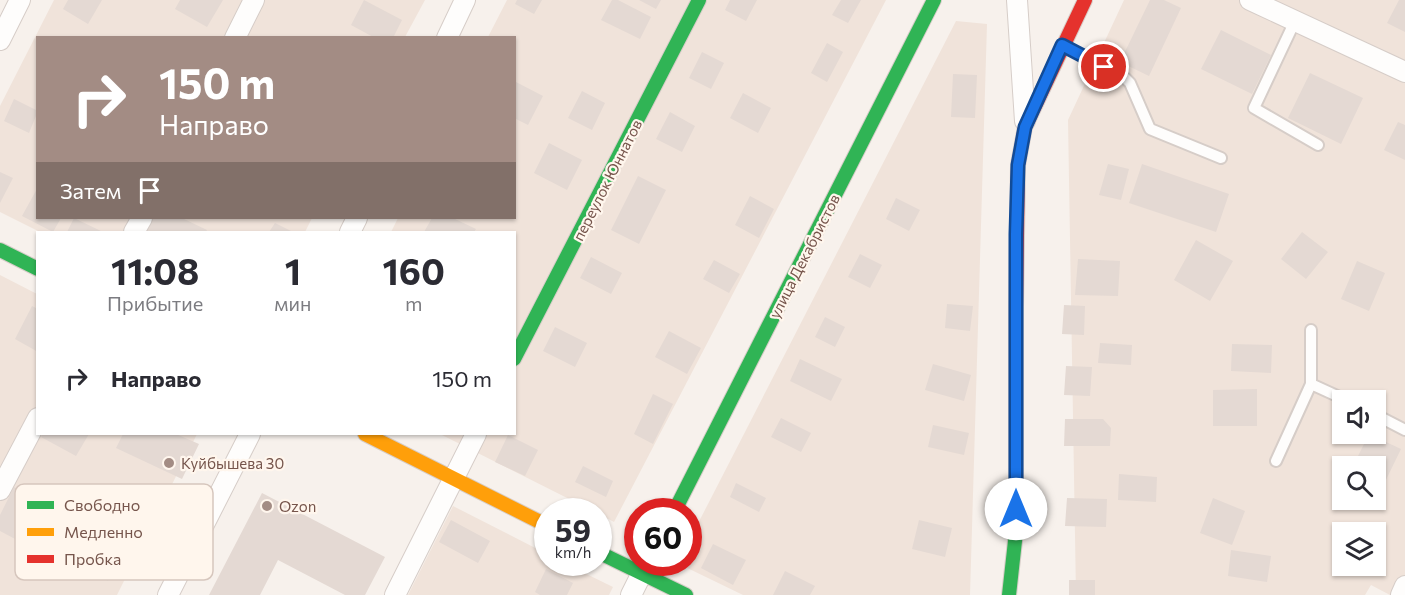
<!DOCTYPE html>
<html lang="ru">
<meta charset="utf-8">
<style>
body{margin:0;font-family:Commissioner,sans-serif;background:#f7f7f7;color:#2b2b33;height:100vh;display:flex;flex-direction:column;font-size:22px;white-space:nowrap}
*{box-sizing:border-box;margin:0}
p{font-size:20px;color:#7c7c81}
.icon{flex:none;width:33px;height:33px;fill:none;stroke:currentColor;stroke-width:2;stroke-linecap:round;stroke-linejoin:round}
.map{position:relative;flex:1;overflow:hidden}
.side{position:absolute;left:36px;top:231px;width:480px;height:204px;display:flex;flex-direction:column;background:#fff;border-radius:0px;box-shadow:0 2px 4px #0004}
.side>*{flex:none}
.banner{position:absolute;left:36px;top:36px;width:480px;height:183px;border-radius:0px;box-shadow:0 2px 4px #0004;background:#a38c84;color:#fff;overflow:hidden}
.fabs{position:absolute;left:1332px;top:390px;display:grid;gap:12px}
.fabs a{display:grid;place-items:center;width:54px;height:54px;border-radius:0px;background:#fff;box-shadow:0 2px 4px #0004;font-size:30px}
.speed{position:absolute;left:534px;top:498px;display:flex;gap:12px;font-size:30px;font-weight:700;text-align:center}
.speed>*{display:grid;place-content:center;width:78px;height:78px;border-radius:50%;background:#fff;box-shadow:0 2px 4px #0004;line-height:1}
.speed small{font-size:15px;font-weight:400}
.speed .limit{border:9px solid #d22;background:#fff;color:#111}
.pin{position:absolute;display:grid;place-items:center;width:51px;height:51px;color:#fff;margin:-26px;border:3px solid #fff;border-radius:50%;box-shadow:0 2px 6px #0007}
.me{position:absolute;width:66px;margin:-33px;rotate:0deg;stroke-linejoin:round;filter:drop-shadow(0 0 4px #0008)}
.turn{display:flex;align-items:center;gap:21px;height:126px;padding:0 24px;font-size:27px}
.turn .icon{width:78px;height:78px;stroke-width:2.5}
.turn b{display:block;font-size:42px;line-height:51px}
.then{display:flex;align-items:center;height:57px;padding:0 24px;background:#0003;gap:12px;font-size:22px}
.eta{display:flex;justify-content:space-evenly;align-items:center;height:102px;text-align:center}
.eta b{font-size:36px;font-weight:700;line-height:42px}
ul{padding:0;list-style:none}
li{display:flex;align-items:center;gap:18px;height:90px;padding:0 24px}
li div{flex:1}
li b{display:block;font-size:22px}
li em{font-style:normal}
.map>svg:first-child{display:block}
.residential{fill:#f0e3da;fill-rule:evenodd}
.building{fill:#e4d9d3}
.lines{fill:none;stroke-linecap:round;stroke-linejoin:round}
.lane-casing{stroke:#d6cdc8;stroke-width:14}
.street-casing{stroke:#d6cdc8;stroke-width:22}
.fast-casing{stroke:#d7cdc8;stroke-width:16}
.slow-casing{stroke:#d7cdc8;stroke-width:16}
.jam-casing{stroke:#d7cdc8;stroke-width:16}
.lane{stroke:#fefdfc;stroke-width:10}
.street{stroke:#fefdfc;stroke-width:20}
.fast{stroke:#30b455;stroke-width:14}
.slow{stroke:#ff9f0a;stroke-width:14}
.jam{stroke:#e5322d;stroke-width:14}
.route-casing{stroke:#114b97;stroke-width:15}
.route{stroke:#1a73e8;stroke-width:10}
.poi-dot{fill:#a38c84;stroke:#fff6ed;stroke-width:2}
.labels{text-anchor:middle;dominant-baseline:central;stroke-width:4.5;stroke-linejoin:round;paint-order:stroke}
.street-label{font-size:15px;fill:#76554c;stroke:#fff6ed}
.poi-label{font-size:15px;fill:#76554c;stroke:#fff6ed;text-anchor:start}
.key{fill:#fff6ed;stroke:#d6c6bd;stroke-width:1.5}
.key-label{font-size:16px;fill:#76554c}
</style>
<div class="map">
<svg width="1405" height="595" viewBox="0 0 1405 595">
<rect width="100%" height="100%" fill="#f7f1ec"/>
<path class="residential" d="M 54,0 L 425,0 L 405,37 L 38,38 L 38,218 L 312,218 L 305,232 L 40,232 L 0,212 L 0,106 Z
M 507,0 L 886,0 L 614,522 L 599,514 L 598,512 L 593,511 L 440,434 L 514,434 L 514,232 L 391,232 L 398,218 L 514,218 L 514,38 L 488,37 Z
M 1124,0 L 1405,0 L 1405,595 L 1390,595 L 1371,585 L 1365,595 L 1076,595 L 1068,120 ZM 1342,400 L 1376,400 L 1376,434 L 1342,434 ZM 1342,466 L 1376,466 L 1376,500 L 1342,500 ZM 1342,532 L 1376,532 L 1376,566 L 1342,566 Z
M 956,21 L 987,24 L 970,595 L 743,595 L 677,563 L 688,562 L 689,541 Z
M 0,275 L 37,294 L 38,434 L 197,434 L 117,595 L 0,595 Z
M 453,506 L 547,554 L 548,562 L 564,563 L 613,587 L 609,595 L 408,595 Z"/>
<path class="building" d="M 68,0 L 102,0 L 88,24 L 63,9 Z
M 180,0 L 223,0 L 207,27 L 175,9 Z
M 364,0 L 402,20 L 393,38 L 375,38 L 351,25 Z
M 517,0 L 542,0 L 534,14 L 515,4 Z
M 612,0 L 618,0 L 651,17 L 640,39 L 601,20 Z
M 639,0 L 661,0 L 656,9 Z
M 730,0 L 757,0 L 746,21 L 725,10 Z
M 841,0 L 861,0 L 848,23 L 832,15 Z
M 1150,0 L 1164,0 L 1181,8 L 1149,76 L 1120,62 Z
M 1399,0 L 1405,0 L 1405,32 L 1387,23 Z
M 1221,30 L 1271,55 L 1252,94 L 1201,69 Z
M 827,43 L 843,52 L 827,82 L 811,73 Z
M 702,52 L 724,63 L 711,89 L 689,78 Z
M 1310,73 L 1363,98 L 1341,144 L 1288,118 Z
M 953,74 L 977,75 L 975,118 L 951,117 Z
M 516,82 L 543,96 L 528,125 L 514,118 Z
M 582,91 L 605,103 L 592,130 L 568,118 Z
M 743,93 L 771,108 L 758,133 L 730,118 Z
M 14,99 L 38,111 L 29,133 L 4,121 Z
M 670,112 L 695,126 L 682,152 L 656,139 Z
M 1398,122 L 1405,125 L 1405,160 L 1384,150 Z
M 549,143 L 582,160 L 567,190 L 534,173 Z
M 1108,164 L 1129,169 L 1121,200 L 1099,195 Z
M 1142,164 L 1229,194 L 1216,232 L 1129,203 Z
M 0,172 L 13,178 L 0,203 Z
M 638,176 L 666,190 L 639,244 L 611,230 Z
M 38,187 L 38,218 L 61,218 L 53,232 L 22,216 Z
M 750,196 L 774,209 L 759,238 L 735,225 Z
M 896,198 L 920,210 L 909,231 L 886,219 Z
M 74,218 L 103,232 L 67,232 Z
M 145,218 L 182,218 L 207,230 L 206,232 L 138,232 Z
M 432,218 L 453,218 L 476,229 L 474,232 L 424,232 Z
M 275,223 L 293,232 L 269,232 Z
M 1302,232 L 1328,252 L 1306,279 L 1281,259 Z
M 1196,240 L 1233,261 L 1210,301 L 1174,280 Z
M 860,254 L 882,265 L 870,288 L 848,277 Z
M 591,257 L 622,273 L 611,294 L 580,278 Z
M 1078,259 L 1120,261 L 1118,296 L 1075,295 Z
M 714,260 L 740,274 L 729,293 L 703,279 Z
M 1357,261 L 1385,273 L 1369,311 L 1341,299 Z
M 947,304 L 973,306 L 970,331 L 945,328 Z
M 1064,305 L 1085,306 L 1084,335 L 1062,334 Z
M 32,306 L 38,309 L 38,352 L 15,339 Z
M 825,317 L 845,327 L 835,347 L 815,337 Z
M 555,327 L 587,343 L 575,367 L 543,351 Z
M 669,331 L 701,348 L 687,374 L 655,357 Z
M 1100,343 L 1132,345 L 1131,365 L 1098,363 Z
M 1232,344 L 1272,345 L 1271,373 L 1231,371 Z
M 800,359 L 842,379 L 831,401 L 790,381 Z
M 933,364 L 971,375 L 964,401 L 925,390 Z
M 1066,366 L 1092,367 L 1090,396 L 1064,395 Z
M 1257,389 L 1257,426 L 1213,426 L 1213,390 Z
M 653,394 L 673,404 L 653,444 L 634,434 Z
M 781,418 L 811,433 L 801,452 L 771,437 Z
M 1065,419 L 1103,419 L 1111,428 L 1110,446 L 1064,446 Z
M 933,425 L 969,433 L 964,455 L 928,447 Z
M 43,434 L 89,434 L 76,456 L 41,437 Z
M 123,434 L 176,434 L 199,444 L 182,479 L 116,448 Z
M 1369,434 L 1401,449 L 1383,486 L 1376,483 L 1376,466 L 1353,466 Z
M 508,435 L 538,450 L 525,476 L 495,462 Z
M 583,466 L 613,481 L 606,497 L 575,482 Z
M 1119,474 L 1157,477 L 1156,502 L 1118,500 Z
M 736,483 L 766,498 L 759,512 L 730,497 Z
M 14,487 L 38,499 L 17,540 L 0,531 L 0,515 Z
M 262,493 L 385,557 L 365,595 L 345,595 L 278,560 L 260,595 L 209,595 Z
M 1067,498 L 1107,499 L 1106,527 L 1065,526 Z
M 1213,498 L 1245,511 L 1232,545 L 1200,533 Z
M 451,520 L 490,541 L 478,563 L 439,542 Z
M 919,520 L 952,528 L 945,557 L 912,549 Z
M 105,531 L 128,544 L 108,581 L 85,569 Z
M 713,544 L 746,560 L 733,585 L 701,568 Z
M 1231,550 L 1271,556 L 1267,582 L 1228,576 Z
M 546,569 L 573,583 L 567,595 L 540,595 L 535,592 Z
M 785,571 L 815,586 L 810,595 L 773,595 Z
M 1069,580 L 1095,580 L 1095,595 L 1069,595 Z"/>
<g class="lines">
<g class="lane-casing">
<path id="lane" d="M 1295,21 L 1254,108 L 1318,145
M 1066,47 L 1124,77 L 1130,83 L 1150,129 L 1221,158
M 1311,384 L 1346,400
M 1376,415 L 1405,430
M 1276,461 L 1311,384 L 1311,330"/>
</g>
<g class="street-casing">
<path id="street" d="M 1017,0 L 1025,121
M 1250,0 L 1405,72
M 235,38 L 254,0
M 447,38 L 465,0
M 0,40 L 20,0
M 134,232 L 142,218
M 350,232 L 357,218
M 0,490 L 38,418
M 168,595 L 250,434
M 395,595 L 476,434
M 631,595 L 647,563
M 1401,595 L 1405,586"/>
</g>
<g class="fast-casing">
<path id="fast" d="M 0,250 L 38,269
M 514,359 L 699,0
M 674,512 L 934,0
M 598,552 L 686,595
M 1009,595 L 1016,532 L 1016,307"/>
</g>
<g class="slow-casing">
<path id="slow" d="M 365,434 L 548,526"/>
</g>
<g class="jam-casing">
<path id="jam" d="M 1016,307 L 1018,165 L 1025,127 L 1085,0"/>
</g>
<use href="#lane" class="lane"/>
<use href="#street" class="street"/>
<use href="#fast" class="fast"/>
<use href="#slow" class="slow"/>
<use href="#jam" class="jam"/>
</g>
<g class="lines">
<g class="route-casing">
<path id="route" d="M 1016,509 L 1016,234 L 1018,165 L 1025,127 L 1062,45 L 1104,67"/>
</g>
<use href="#route" class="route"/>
</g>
<g class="poi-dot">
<circle cx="169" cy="463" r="6"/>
<circle cx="267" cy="506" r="6"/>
</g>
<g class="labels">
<g class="street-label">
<text transform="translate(607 180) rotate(-63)">переулок Юннатов</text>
<text transform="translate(804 256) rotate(-63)">улица Декабристов</text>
</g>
<g class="poi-label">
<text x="181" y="463">Куйбышева 30</text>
<text x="279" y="506">Ozon</text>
</g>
</g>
<rect x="15" y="484" width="198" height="96" rx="9" class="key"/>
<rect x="27" y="501" width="27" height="8" fill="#30b455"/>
<rect x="27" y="528" width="27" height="8" fill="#ff9f0a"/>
<rect x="27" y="555" width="27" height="8" fill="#e5322d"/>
<g class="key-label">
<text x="64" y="511">Свободно</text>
<text x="64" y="538">Медленно</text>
<text x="64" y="565">Пробка</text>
</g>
</svg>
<div class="fabs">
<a><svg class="icon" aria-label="sound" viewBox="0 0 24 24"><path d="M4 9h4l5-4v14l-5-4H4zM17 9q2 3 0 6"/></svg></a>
<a><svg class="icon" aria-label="search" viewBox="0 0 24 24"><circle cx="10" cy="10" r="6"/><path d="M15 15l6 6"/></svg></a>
<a><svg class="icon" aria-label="layers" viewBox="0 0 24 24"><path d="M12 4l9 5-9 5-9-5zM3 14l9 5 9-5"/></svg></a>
</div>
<div class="speed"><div>59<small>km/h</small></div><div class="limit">60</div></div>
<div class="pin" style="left:1104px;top:67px;background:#d93025"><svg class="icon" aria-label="arrive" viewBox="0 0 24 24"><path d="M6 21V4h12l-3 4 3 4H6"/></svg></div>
<svg class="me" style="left:1016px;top:509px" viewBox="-20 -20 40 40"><circle r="19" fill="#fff"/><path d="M0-13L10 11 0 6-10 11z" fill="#1a73e8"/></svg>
<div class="banner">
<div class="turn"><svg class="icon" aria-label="right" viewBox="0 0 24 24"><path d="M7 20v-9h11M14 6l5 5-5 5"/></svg><div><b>150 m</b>Направо</div></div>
<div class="then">Затем<svg class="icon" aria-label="arrive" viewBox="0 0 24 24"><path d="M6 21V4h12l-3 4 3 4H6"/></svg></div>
</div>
<section class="side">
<div class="eta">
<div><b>11:08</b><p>Прибытие</p></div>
<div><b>1</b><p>мин</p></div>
<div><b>160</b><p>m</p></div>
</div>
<ul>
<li><svg class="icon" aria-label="right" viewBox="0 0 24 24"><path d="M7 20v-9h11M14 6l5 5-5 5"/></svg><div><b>Направо</b></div><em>150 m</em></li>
</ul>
</section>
</div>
